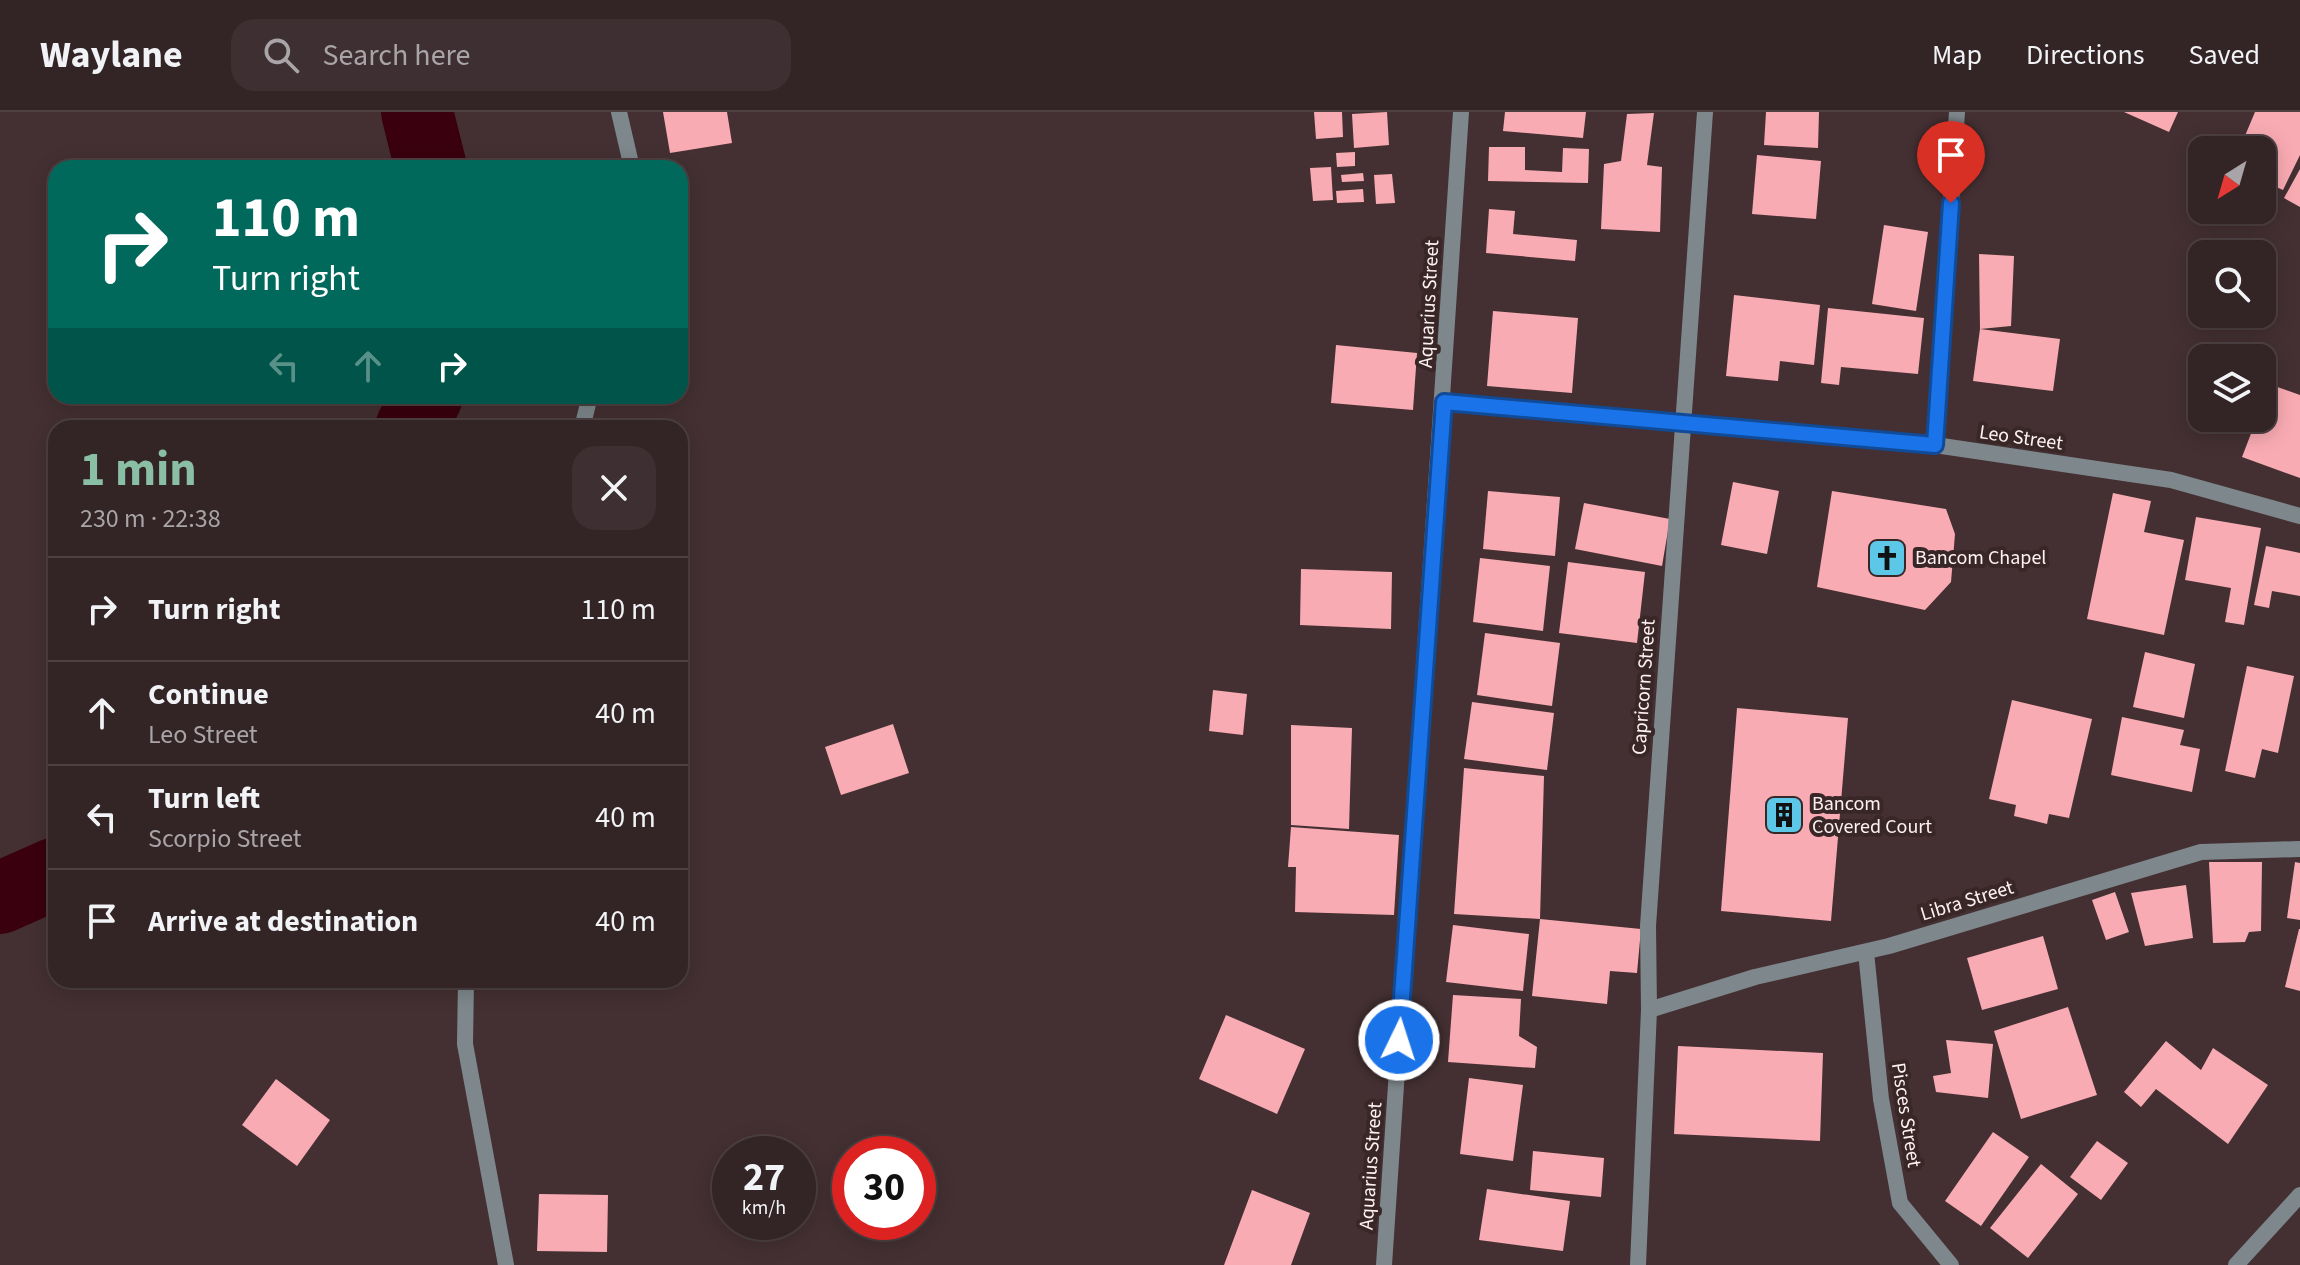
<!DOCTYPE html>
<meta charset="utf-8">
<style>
body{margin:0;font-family:"Source Sans 3",sans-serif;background:#3e3032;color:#f1f3f6;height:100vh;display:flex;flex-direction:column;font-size:30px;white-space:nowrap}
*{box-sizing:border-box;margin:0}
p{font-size:26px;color:#a9a4a7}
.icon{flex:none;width:44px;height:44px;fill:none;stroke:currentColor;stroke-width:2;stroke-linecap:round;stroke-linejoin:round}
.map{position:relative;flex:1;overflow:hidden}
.details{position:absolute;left:48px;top:308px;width:640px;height:568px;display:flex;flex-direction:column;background:#332426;border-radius:24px;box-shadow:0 4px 20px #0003,0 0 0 2px #4e4143}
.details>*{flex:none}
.guide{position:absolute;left:48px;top:48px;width:640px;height:244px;border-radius:24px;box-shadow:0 4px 20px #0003,0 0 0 2px #4e4143;background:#00695c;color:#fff;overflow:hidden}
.needle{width:52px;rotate:217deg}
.buttons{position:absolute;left:2188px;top:24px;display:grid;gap:16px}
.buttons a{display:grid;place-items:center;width:88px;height:88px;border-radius:16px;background:#332426;box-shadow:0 4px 20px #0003,0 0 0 2px #4e4143;font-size:40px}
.speed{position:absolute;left:712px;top:1024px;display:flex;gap:16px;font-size:40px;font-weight:700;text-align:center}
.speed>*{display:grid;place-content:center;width:104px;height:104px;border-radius:50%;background:#332426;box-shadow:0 4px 20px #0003,0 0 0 2px #4e4143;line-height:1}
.speed small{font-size:20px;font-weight:400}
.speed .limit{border:12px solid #d22;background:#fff;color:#111}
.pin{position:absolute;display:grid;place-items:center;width:68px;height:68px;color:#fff;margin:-82px -34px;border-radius:50% 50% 50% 0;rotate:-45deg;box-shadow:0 0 8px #0007}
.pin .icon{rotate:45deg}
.me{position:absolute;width:88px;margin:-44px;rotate:4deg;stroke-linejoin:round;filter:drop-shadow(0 0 6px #0008)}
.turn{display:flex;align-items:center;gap:28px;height:168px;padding:0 32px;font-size:36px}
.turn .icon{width:104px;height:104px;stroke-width:2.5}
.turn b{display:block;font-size:56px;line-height:68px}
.lanes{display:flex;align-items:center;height:76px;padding:0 32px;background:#0003;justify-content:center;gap:40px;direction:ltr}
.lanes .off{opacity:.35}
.round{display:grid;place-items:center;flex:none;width:84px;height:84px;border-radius:24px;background:#3e3032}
.overview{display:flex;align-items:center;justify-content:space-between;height:136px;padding:0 32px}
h1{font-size:48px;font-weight:700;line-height:60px;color:#8abfa5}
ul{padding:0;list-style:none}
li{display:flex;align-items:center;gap:24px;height:104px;padding:0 32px;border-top:2px solid #4e4143}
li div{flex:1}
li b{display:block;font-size:30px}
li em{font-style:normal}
header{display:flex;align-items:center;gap:48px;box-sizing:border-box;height:112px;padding:0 40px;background:#332426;border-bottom:2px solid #4e4143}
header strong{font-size:38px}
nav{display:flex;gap:44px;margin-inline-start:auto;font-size:28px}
.search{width:560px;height:72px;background:#3e3032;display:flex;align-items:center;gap:20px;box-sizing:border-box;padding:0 28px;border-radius:24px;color:#a9a4a7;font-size:30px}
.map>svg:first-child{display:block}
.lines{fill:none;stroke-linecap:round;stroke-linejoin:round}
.river{stroke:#3a000e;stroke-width:72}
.building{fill:#f9abb3}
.minor{stroke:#7e888c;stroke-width:16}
.route-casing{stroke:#114b97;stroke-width:20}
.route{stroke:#1a73e8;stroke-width:14}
.labels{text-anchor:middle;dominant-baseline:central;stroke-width:8;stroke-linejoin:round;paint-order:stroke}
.street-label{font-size:20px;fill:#fef1f2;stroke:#392728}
.poi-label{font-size:20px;fill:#fef1f2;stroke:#392728;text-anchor:start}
</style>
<header>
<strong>Waylane</strong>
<div class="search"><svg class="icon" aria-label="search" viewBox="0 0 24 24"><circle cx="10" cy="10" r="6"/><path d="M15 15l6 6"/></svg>Search here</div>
<nav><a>Map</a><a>Directions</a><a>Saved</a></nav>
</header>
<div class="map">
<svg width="2300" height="1153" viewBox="0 0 2300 1153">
<rect width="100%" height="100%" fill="#443032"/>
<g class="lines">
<path class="river" d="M 417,0 L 431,56
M 411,316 L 427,284
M 0,786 L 56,761"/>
</g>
<path class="building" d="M 663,0 L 727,0 L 732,31 L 670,41 Z
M 1314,0 L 1342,0 L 1343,25 L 1316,27 Z
M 1387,0 L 1389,33 L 1354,36 L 1352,2 Z
M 1505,0 L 1586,0 L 1583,26 L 1503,19 Z
M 1766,0 L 1819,0 L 1818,36 L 1764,33 Z
M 2124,0 L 2178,0 L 2169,20 Z
M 2255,0 L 2300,0 L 2300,43 L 2283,78 L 2262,69 L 2262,38 L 2239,38 Z
M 1654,1 L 1647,53 L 1662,55 L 1660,120 L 1601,117 L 1604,52 L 1621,49 L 1627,2 Z
M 1489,35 L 1525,35 L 1525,58 L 1562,60 L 1563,36 L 1589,37 L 1588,71 L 1488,69 Z
M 1355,40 L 1355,54 L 1337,55 L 1336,41 Z
M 1757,43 L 1821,49 L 1816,107 L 1752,102 Z
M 1331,55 L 1333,88 L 1313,89 L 1310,56 Z
M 2300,57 L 2300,95 L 2284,86 Z
M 1363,61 L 1364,69 L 1342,70 L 1341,63 Z
M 1392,62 L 1395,91 L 1376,92 L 1374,63 Z
M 1363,77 L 1364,90 L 1337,91 L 1336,79 Z
M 1489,97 L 1515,99 L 1513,122 L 1577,128 L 1575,149 L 1486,141 Z
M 1884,113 L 1928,120 L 1916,199 L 1872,192 Z
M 1979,142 L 2014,144 L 2011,214 L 1980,217 L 2060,227 L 2053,279 L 1973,269 L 1980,217 Z
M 1734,183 L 1820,193 L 1814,253 L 1780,249 L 1778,269 L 1726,264 Z
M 1828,196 L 1924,206 L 1918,262 L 1841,255 L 1839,273 L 1821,271 Z
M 1493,199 L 1578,206 L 1572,281 L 1487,274 Z
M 1336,233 L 1417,241 L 1413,298 L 1331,291 Z
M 2269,272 L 2300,283 L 2300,366 L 2242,345 L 2257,306 L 2262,306 L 2262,292 Z
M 1733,370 L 1779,379 L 1767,442 L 1721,433 Z
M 1488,379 L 1560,385 L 1555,444 L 1483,437 Z
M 1832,379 L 1946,397 L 1955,422 L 1951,470 L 1925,498 L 1817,475 Z
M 2113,381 L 2151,389 L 2144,420 L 2184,428 L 2164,523 L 2087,507 Z
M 1584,391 L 1670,407 L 1662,454 L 1575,437 Z
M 2196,405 L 2261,416 L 2244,513 L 2225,510 L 2231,476 L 2185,468 Z
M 2266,434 L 2300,441 L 2300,484 L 2272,479 L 2269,496 L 2254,493 Z
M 1480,446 L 1550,454 L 1543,519 L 1473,510 Z
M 1568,450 L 1645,460 L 1637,531 L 1559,521 Z
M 1301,457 L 1392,460 L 1391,517 L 1300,513 Z
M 1485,521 L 1560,531 L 1552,594 L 1477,583 Z
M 2145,540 L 2195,552 L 2184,606 L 2133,595 Z
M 2247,554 L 2294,564 L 2278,641 L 2262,637 L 2255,666 L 2225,659 Z
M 1213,578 L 1247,582 L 1243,623 L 1209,619 Z
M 2012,588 L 2092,607 L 2069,706 L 2049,702 L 2047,712 L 2014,704 L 2016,693 L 1989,687 Z
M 1472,590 L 1554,601 L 1547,658 L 1464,647 Z
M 1737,596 L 1848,606 L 1831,809 L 1721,799 Z
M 2122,605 L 2184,618 L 2180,633 L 2200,637 L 2192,680 L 2111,663 Z
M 893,612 L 909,661 L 841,683 L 825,635 Z
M 1291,613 L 1352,616 L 1349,717 L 1291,713 Z
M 1464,656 L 1544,664 L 1540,807 L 1454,802 Z
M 1291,715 L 1399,723 L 1394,803 L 1295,800 L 1296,755 L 1288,755 Z
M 2209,750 L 2262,750 L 2261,819 L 2249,820 L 2245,830 L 2213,831 Z
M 2295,750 L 2300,751 L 2300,808 L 2287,806 Z
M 2186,773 L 2193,826 L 2145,834 L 2131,781 Z
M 2115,780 L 2129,820 L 2106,828 L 2092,788 Z
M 1540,807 L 1641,817 L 1637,861 L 1610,859 L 1607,892 L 1532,884 Z
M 1453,813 L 1529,822 L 1523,879 L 1446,870 Z
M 2299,817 L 2300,817 L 2300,879 L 2285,875 Z
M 2043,824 L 2058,877 L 1982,898 L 1967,846 Z
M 1453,883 L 1521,887 L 1519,924 L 1537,935 L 1535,956 L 1448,950 Z
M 2068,895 L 2097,983 L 2021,1007 L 1994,919 Z
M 1226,903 L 1305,937 L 1277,1002 L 1199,967 Z
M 1946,928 L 1993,932 L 1988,986 L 1936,980 L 1933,964 L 1951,961 Z
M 2166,929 L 2201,958 L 2213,936 L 2268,973 L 2228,1032 L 2156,977 L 2141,995 L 2124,980 Z
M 1678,934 L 1823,941 L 1820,1029 L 1674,1022 Z
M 1469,966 L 1523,973 L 1513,1049 L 1460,1042 Z
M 276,967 L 330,1008 L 297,1054 L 242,1013 Z
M 1993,1020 L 2029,1045 L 1981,1114 L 1945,1089 Z
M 2097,1029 L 2128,1051 L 2101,1088 L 2070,1065 Z
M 1533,1039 L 1604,1046 L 1601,1085 L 1530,1078 Z
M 2041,1052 L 2078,1082 L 2028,1146 L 1990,1116 Z
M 1487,1077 L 1570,1089 L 1563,1139 L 1479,1128 Z
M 1252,1078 L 1310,1101 L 1291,1153 L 1224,1153 Z
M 539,1082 L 608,1083 L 607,1140 L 537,1139 Z"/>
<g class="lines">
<path class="minor" d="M 619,0 L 632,56
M 1444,290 L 1935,333 L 2171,368 L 2300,404
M 582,316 L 590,284
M 1935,333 L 1957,0
M 1866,840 L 1881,987 L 1900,1091 L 1951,1153
M 466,868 L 465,932 L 506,1153
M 1649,898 L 1755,865 L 1889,834 L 2201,740 L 2300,737
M 1384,1153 L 1461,0
M 1638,1153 L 1649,898 L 1648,814 L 1705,0
M 2236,1153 L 2300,1083"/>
</g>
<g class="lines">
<g class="route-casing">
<path id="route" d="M 1399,928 L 1444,290 L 1935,333 L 1951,91"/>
</g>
<use href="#route" class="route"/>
</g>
<defs>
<g id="church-square" transform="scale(2)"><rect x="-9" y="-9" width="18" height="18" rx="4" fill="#5dc7e8" stroke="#392728"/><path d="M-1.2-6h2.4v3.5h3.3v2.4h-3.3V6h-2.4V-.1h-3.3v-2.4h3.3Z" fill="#111"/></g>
<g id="building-square" transform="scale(2)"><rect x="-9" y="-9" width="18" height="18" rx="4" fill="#5dc7e8" stroke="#392728"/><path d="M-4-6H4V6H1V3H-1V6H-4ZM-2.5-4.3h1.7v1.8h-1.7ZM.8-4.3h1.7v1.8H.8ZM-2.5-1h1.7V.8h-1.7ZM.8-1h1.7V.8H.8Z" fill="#111"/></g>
</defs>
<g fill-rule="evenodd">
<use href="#church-square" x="1887" y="446"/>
<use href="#building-square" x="1784" y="703"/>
</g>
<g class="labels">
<g class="street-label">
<text transform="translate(1429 192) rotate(-87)">Aquarius Street</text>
<text transform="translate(2021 326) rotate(8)">Leo Street</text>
<text transform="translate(1644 575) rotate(-86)">Capricorn Street</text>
<text transform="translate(1967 789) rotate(-17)">Libra Street</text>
<text transform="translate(1906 1003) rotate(81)">Pisces Street</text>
<text transform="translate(1371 1054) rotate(-86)">Aquarius Street</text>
</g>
<g class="poi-label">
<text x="1915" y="446">Bancom Chapel</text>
<text x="1812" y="692">Bancom<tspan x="1812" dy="23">Covered Court</tspan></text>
</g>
</g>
</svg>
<div class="buttons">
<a><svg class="needle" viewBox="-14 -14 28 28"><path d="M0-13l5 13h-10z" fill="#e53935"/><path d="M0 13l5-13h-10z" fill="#a9a4a7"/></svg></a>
<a><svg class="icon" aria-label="search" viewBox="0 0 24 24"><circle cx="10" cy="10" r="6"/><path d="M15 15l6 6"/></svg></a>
<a><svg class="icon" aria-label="layers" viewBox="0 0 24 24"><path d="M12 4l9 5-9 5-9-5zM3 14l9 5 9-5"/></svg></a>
</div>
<div class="speed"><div>27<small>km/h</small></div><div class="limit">30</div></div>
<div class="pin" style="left:1951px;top:91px;background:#d93025"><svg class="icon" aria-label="arrive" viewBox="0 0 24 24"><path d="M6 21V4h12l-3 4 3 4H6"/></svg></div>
<svg class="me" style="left:1399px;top:928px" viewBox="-20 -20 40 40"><circle r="17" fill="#1a73e8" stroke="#fff" stroke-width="3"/><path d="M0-11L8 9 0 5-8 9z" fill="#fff"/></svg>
<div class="guide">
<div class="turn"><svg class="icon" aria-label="right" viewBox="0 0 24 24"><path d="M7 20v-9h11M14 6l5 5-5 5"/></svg><div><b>110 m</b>Turn right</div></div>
<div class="lanes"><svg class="icon off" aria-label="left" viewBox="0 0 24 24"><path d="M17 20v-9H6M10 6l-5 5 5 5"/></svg><svg class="icon off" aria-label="ahead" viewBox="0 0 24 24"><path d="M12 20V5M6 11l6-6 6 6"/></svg><svg class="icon" aria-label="right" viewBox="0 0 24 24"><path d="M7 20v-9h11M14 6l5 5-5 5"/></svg></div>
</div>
<section class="details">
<div class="overview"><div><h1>1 min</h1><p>230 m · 22:38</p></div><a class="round"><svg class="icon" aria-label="close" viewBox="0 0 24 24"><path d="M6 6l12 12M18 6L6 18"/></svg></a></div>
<ul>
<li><svg class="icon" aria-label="right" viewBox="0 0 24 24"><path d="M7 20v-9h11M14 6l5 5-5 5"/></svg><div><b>Turn right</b></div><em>110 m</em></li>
<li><svg class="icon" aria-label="ahead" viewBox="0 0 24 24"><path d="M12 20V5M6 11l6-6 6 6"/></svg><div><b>Continue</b><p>Leo Street</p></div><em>40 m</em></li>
<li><svg class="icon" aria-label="left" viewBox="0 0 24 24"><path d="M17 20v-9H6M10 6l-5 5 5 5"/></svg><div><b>Turn left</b><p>Scorpio Street</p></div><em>40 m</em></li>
<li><svg class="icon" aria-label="arrive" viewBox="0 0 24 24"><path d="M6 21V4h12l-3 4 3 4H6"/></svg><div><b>Arrive at destination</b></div><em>40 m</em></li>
</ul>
</section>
</div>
